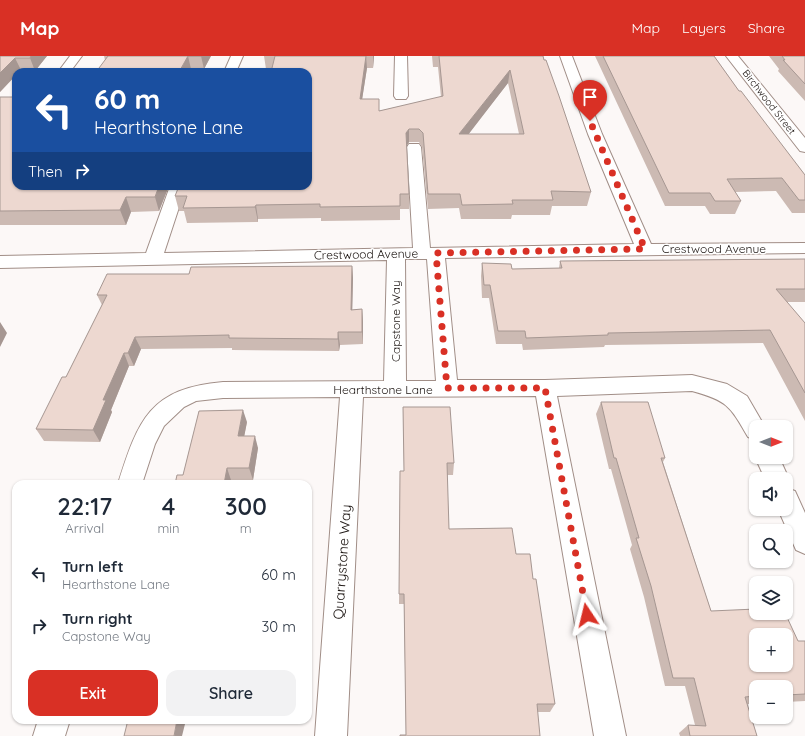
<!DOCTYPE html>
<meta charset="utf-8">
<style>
body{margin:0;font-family:Quicksand,sans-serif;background:#f2f2f3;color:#1f2937;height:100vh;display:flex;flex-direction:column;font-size:15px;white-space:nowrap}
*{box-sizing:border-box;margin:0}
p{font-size:13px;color:#747a83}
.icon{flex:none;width:22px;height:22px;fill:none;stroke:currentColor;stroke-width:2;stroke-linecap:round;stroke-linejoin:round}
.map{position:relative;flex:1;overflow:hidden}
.drawer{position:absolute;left:12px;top:424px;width:300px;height:244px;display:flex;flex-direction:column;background:#fff;border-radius:12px;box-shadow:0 1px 3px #0004}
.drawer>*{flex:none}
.hud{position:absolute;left:12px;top:12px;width:300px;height:122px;border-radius:12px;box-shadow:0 1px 3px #0004;background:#1a4fa0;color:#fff;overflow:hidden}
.needle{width:26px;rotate:90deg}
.buttons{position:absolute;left:749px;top:364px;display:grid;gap:8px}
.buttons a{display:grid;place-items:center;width:44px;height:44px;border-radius:8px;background:#fff;box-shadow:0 1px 3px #0004;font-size:20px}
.pin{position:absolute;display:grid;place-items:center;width:34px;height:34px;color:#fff;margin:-41px -17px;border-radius:50% 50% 50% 0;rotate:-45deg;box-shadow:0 0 4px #0007}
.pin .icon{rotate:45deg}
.me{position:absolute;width:44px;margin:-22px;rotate:350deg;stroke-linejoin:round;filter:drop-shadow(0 0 3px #0008)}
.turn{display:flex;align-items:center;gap:14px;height:84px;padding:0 16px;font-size:18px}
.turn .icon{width:52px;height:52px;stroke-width:2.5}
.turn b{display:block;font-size:28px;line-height:34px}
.then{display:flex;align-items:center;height:38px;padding:0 16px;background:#0003;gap:8px;font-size:15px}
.eta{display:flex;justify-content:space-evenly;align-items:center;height:68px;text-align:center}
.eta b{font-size:24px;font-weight:600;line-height:28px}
.action{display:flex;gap:8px;margin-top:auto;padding:8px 16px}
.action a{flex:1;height:46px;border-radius:12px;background:#d93025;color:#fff;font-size:16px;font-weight:600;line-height:46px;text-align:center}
.action a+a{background:#f2f2f3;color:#1f2937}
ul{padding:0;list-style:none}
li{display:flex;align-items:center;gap:12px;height:52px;padding:0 16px}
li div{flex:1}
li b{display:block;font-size:15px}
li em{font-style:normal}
header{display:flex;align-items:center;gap:24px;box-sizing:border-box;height:56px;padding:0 20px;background:#d93025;color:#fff}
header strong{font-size:19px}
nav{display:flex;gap:22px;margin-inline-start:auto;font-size:14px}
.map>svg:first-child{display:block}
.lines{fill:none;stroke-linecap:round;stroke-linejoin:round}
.minor-casing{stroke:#a18e87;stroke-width:2}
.minor{fill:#fff;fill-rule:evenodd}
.wall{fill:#ccbab3;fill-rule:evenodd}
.shaded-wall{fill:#a69792}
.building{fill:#edd8d0;stroke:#a69792;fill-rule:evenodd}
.route{stroke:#d93025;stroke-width:7;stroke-dasharray:0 12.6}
.labels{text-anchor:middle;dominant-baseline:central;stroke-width:3;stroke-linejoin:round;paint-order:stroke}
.far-street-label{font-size:10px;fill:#1c1512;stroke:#fff}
.street-label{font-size:12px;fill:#1c1512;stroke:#fff}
.near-street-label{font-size:14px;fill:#1c1512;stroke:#fff}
</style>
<header>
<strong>Map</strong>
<nav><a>Map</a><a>Layers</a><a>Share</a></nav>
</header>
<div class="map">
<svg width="805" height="680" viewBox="0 0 805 680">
<rect width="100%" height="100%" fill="#fcf8f7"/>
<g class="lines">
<g class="minor-casing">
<path id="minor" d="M 70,0 L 82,0 L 70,16 L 58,16 Z
M 231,0 L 243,0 L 236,16 L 224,16 Z
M 395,0 L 407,0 L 408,40 L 406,43 L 396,43 L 394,40 Z
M 560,0 L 572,0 L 602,78 L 651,188 L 805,187 L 805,197 L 445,202 L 457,324 L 545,324 L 692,319 L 727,328 L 747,340 L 765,371 L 756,371 L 756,384 L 748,381 C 730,350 728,345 692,335 L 557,340 L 626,680 L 594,680 L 536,340 L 363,341 L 347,680 L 315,680 L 340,341 L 223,342 L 196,345 L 184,351 L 164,370 L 155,388 L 142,428 L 118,428 C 138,364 150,332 223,326 L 384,325 L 387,204 L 0,212 L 0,200 L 146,197 L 170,130 L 186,130 L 164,197 L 413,192 L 407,91 L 409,88 L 419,88 L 421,91 L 430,192 L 634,188 L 588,78 ZM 405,203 L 427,203 L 436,325 L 406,325 Z
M 726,0 L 738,0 L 805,82 L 805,96 L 800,95 Z
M 756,399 L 756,401 L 779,401 L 789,423 L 786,429 L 786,423 L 765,423 L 755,401 Z
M 786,432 L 795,435 L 805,457 L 805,498 L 796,494 L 778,453 L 786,453 Z
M 38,664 L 70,664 L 65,680 L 33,680 Z"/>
</g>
<use href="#minor" class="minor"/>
</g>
<path class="wall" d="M 0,0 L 47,0 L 35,15 L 21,14 L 0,36 Z
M 104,0 L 211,0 L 204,13 L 191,13 L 105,4 Z
M 264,0 L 374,0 L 373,12 L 367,12 L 362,43 L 379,55 L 441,41 L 438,11 L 433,11 L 432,0 L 543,0 L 591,136 L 587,150 L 552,150 L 550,159 L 512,159 L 511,163 L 461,163 L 459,152 L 428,153 L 422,91 L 419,86 L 409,86 L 406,90 L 409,138 L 409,153 L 400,153 L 400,164 L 321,165 L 321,162 L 258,163 L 258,166 L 187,167 L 184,155 L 179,155 L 175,140 L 308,130 L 272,13 L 266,13 ZM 508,27 L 519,78 L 468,78 Z
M 595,0 L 714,0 L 739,35 L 805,119 L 805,157 L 792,157 L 776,135 L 735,136 L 741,145 L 735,158 L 710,158 L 705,150 L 665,150 Z
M 769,0 L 805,0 L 805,45 L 778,15 L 779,13 Z
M 0,41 L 169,130 L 159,155 L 131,156 L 126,169 L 0,169 Z
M 805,203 L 805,246 L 786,246 L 805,267 L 805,365 L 763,287 L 605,289 L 604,291 L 523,294 L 522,288 L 496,288 L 489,242 L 482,242 L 481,220 L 482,207 L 512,213 L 559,212 L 560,205 Z
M 352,210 L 353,222 L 352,254 L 362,253 L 363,266 L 363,288 L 340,289 L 339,295 L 232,294 L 232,292 L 141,293 L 134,310 L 129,310 L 111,354 L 112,356 L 100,386 L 44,385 L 36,373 L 66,321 L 102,249 L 97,239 L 189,218 Z
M 601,346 L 665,402 L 663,406 L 711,555 L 798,585 L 805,585 L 805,645 L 786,646 L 786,631 L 756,631 L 756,648 L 747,648 L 757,680 L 680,680 L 679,677 L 688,669 L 695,669 L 685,630 L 665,630 L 644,541 L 630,493 L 632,489 L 611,413 L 609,413 L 596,358 Z
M 403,351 L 454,407 L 453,419 L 447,419 L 449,473 L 516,498 L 533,523 L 555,648 L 550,656 L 538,656 L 406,679 L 404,548 L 399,548 L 400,415 L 404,415 Z
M 247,366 L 244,380 L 258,392 L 253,424 L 231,424 L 230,428 L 175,428 L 183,419 Z"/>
<path class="shaded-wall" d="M 31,0 L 47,0 L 35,15 L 30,2 Z
M 188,0 L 191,13 L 190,16 L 179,16 Z
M 201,0 L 211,0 L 204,13 Z
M 366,0 L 367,12 L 360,57 L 360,43 Z
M 373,0 L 374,0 L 373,12 Z
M 15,2 L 21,14 L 19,16 L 16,16 L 16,19 L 0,36 L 0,17 Z
M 510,14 L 508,27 L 458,92 L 459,78 Z
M 409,73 L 409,86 L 406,91 L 406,77 Z
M 159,130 L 169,130 L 159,155 L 155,141 Z
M 126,141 L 131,156 L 126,169 L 120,154 Z
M 256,149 L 258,163 L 258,166 L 255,151 Z
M 352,210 L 353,222 L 352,266 L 351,254 Z
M 362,253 L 363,266 L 363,288 L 362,276 Z
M 0,266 L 7,277 L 0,291 Z
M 338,276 L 340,289 L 339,295 L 338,283 Z
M 135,281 L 141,293 L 134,310 L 128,297 Z
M 124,297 L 129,310 L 111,354 L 112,356 L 100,386 L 93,374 L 103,344 Z
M 243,354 L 247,366 L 242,392 L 238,380 Z
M 255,380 L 258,392 L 253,424 L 249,412 Z
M 227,412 L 231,424 L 230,428 L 224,428 Z
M 177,664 L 186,664 L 182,680 L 174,680 Z"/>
<path class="building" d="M 0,0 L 31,0 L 30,2 L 15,2 L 0,17 Z
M 108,0 L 202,0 L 188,0 L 179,16 L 96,16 Z
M 275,0 L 366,0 L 360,43 L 379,43 L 379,55 L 443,40 L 439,0 L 543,0 L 544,4 L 546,4 L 559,40 L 591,136 L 551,135 L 553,144 L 512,144 L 513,148 L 462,149 L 460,138 L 428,138 L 423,77 L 419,73 L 409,73 L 406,77 L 409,138 L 400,138 L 400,150 L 320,151 L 320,148 L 256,149 L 255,151 L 183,152 L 187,140 L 175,140 L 179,130 L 308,130 L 308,16 L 271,16 ZM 510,14 L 524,78 L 459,78 Z
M 603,0 L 714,0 L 739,35 L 741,35 L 805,119 L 805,144 L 799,144 L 782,122 L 727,123 L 741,145 L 715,145 L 710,137 L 669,137 Z
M 782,0 L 805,0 L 805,28 L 783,4 L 785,4 Z
M 0,41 L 16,41 L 16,130 L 159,130 L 155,141 L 126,141 L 120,154 L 0,155 Z
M 805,203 L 805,233 L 776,233 L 805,267 L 805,337 L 770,274 L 608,277 L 608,279 L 526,282 L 525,275 L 498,275 L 490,229 L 484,229 L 482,207 L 511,208 L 512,213 L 562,212 L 560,205 Z
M 352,210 L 351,254 L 362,253 L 362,276 L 338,276 L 338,283 L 229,282 L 229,279 L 135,281 L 128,297 L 124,297 L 103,344 L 106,344 L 93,374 L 36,373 L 62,321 L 66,321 L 107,239 L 97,239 L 107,218 L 189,218 L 191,211 Z
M 601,346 L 648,346 L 665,402 L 661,402 L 711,555 L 756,553 L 756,557 L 785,557 L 798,585 L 805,585 L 805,638 L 786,639 L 786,631 L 756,631 L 756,640 L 745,641 L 757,680 L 690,680 L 688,669 L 706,670 L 694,622 L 673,622 L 651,530 L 636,482 L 639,482 L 616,402 L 614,402 ZM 756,579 L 786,579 L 786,609 L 756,609 Z
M 403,351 L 450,351 L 454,407 L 447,407 L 449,473 L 512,472 L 516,498 L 530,498 L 533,523 L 536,523 L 555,648 L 537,648 L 540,680 L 400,680 L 400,679 L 406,679 L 404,538 L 399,538 L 400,415 L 404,415 Z
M 243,354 L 238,380 L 255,380 L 249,412 L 227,412 L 224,428 L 175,428 L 177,419 L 183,419 L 199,355 Z
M 128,664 L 177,664 L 174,680 L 124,680 Z"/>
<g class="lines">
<path class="route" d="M 587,559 L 545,332 L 447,332 L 436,197 L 645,193 L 590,65"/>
</g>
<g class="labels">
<g class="far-street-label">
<text transform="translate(769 46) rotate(52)">Birchwood Street</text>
</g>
<g class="street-label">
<text x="714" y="192">Crestwood Avenue</text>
<text transform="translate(366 198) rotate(-1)">Crestwood Avenue</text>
<text transform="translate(395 265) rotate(-90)">Capstone Way</text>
<text x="383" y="333">Hearthstone Lane</text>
</g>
<g class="near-street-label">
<text transform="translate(342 506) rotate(-86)">Quarrystone Way</text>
</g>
</g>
</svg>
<div class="buttons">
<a><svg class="needle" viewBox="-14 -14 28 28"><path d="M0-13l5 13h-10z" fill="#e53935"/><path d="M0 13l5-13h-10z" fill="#747a83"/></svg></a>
<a><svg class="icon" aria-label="sound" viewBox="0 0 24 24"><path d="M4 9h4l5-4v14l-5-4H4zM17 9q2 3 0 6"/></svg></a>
<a><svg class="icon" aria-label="search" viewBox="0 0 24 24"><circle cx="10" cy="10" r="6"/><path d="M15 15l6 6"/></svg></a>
<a><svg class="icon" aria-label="layers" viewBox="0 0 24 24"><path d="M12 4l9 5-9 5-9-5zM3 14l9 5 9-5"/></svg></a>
<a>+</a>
<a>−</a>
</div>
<div class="pin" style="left:590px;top:65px;background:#d93025"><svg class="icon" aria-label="arrive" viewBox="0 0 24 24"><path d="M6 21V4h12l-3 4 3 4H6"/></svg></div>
<svg class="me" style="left:587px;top:559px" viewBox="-20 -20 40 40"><path d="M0-17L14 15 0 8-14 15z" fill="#d93025" stroke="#fff" stroke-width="4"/></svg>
<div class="hud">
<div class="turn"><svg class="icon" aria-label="left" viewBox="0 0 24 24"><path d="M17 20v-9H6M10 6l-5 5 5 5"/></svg><div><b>60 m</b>Hearthstone Lane</div></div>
<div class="then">Then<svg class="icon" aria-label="right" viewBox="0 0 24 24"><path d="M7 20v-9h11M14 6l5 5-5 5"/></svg></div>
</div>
<section class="drawer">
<div class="eta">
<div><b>22:17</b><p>Arrival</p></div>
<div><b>4</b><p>min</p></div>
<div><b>300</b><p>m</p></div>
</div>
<ul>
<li><svg class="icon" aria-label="left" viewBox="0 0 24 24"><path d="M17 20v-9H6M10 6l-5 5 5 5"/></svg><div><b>Turn left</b><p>Hearthstone Lane</p></div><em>60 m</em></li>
<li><svg class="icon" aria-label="right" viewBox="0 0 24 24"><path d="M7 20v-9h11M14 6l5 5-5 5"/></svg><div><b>Turn right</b><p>Capstone Way</p></div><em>30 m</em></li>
</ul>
<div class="action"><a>Exit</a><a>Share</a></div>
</section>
</div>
